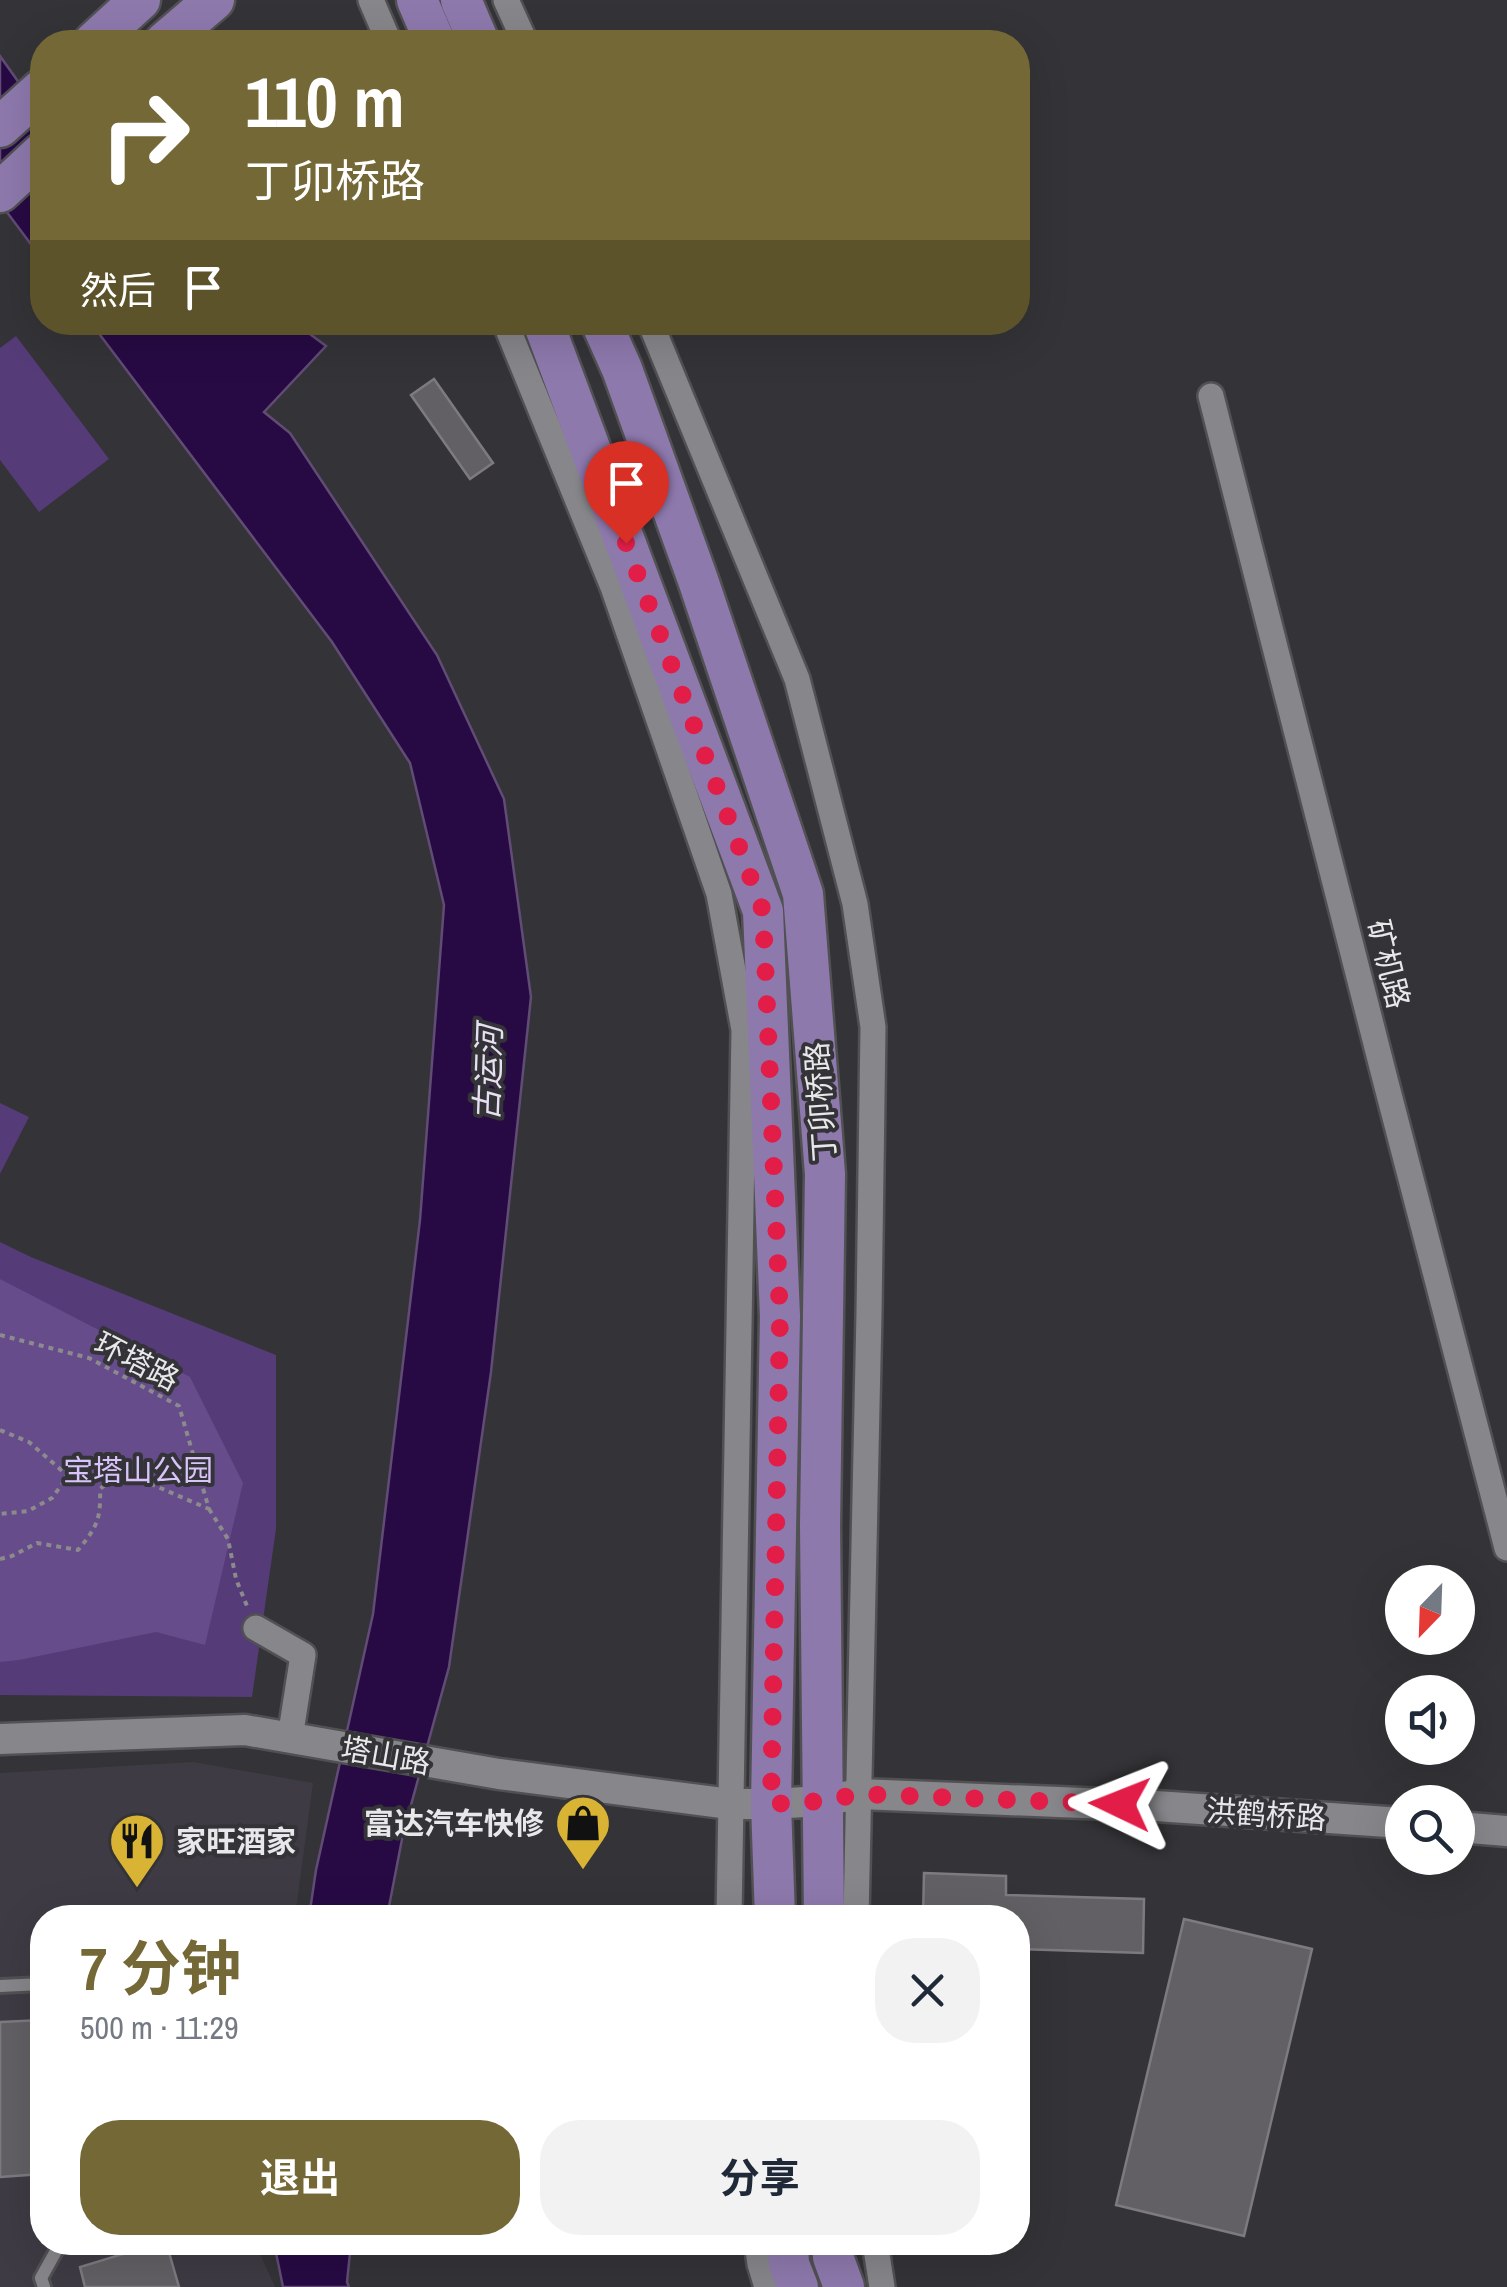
<!DOCTYPE html>
<html lang="zh">
<meta charset="utf-8">
<style>
body{margin:0;font-family:"Archivo Narrow","Noto Sans SC",sans-serif;background:#f2f2f3;color:#1f2937;height:100vh;display:flex;flex-direction:column;font-size:38px;white-space:nowrap}
*{box-sizing:border-box;margin:0}
p{font-size:32px;color:#747a83}
.icon{flex:none;width:55px;height:55px;fill:none;stroke:currentColor;stroke-width:2;stroke-linecap:round;stroke-linejoin:round}
.map{position:relative;flex:1;overflow:hidden}
.panel{position:absolute;left:30px;top:1905px;width:1000px;height:350px;display:flex;flex-direction:column;background:#fff;border-radius:40px;box-shadow:0 10px 40px #0002}
.panel>*{flex:none}
.top-card{position:absolute;left:30px;top:30px;width:1000px;height:305px;border-radius:40px;box-shadow:0 10px 40px #0002;background:#736836;color:#fff;overflow:hidden}
.needle{width:65px;rotate:203deg}
.controls{position:absolute;left:1385px;top:1565px;display:grid;gap:20px}
.controls a{display:grid;place-items:center;width:90px;height:90px;border-radius:50%;background:#fff;box-shadow:0 10px 40px #0002;font-size:50px}
.pin{position:absolute;display:grid;place-items:center;width:85px;height:85px;color:#fff;margin:-102px -42px;border-radius:50% 50% 50% 0;rotate:-45deg;box-shadow:0 0 10px #0007}
.pin .icon{rotate:45deg}
.me{position:absolute;width:110px;margin:-55px;rotate:272deg;stroke-linejoin:round;filter:drop-shadow(0 0 8px #0008)}
.turn{display:flex;align-items:center;gap:35px;height:210px;padding:0 50px;font-size:45px}
.turn .icon{width:130px;height:130px;stroke-width:2.5}
.turn b{display:block;font-size:70px;line-height:85px}
.then{display:flex;align-items:center;height:95px;padding:0 50px;background:#0003;gap:20px;font-size:38px}
.round{display:grid;place-items:center;flex:none;width:105px;height:105px;border-radius:40px;background:#f2f2f3}
.overview{display:flex;align-items:center;justify-content:space-between;height:170px;padding:0 50px}
h1{font-size:60px;font-weight:700;line-height:75px;color:#736836}
.action{display:flex;gap:20px;margin-top:auto;padding:20px 50px}
.action a{flex:1;height:115px;border-radius:40px;background:#736836;color:#fff;font-size:40px;font-weight:700;line-height:115px;text-align:center}
.action a+a{background:#f2f2f3;color:#1f2937}
.map>svg:first-child{display:block}
.built{fill:#3e3b44}
.green{fill:#553b77}
.forest{fill:#664c8a}
.water{fill:#270a44;stroke:#614c76;stroke-width:2.5}
.building{fill:#626064;stroke:#7d7b7f;stroke-width:2.5}
.lines{fill:none;stroke-linecap:round;stroke-linejoin:round}
.service-casing{stroke:#515053;stroke-width:18}
.minor-casing{stroke:#515053;stroke-width:30}
.tertiary-casing{stroke:#515053;stroke-width:35}
.primary-casing{stroke:#515053;stroke-width:45}
.path{stroke:#8b8a8d;stroke-width:4;stroke-dasharray:5 5;stroke-linecap:butt}
.service{stroke:#87868a;stroke-width:12}
.minor{stroke:#87868a;stroke-width:25}
.tertiary{stroke:#87868a;stroke-width:30}
.primary{stroke:#8e79ad;stroke-width:40}
.route{stroke:#e11d48;stroke-width:18;stroke-dasharray:0 32.4}
.labels{text-anchor:middle;dominant-baseline:central;stroke-width:8;stroke-linejoin:round;paint-order:stroke}
.street-label{font-size:30px;fill:#e8e7e9;stroke:#343337}
.park-label{font-size:30px;fill:#d8c3fa;stroke:#343337}
.poi-label{font-size:30px;font-weight:bold;fill:#e8e7e9;stroke:#343337;text-anchor:end}
.water-label{font-size:32px;font-style:italic;fill:#e6e0f2;stroke:#343337}
</style>
<div class="map">
<svg width="1507" height="2287" viewBox="0 0 1507 2287">
<rect width="100%" height="100%" fill="#343337"/>
<path class="built" d="M 194,1762 L 313,1783 L 295,1917 L 42,1918 L 42,2242 L 255,2243 L 275,2287 L 0,2287 L 0,1773 Z"/>
<path class="green" d="M 16,336 L 109,459 L 39,512 L 0,460 L 0,348 Z
M 0,1103 L 29,1117 L 0,1174 Z
M 0,1242 L 31,1257 L 276,1355 L 276,1529 L 252,1697 L 0,1695 Z"/>
<path class="forest" d="M 0,1279 L 190,1377 L 243,1483 L 205,1645 L 156,1632 L 19,1660 L 0,1662 Z"/>
<path class="water" d="M 0,56 L 42,115 L 42,259 L 0,203 Z
M 91,323 L 295,323 L 326,346 L 264,412 L 290,433 L 437,655 L 504,799 L 531,997 L 491,1372 L 449,1667 L 403,1834 L 387,1917 L 309,1917 L 316,1870 L 373,1614 L 420,1220 L 444,905 L 410,763 L 332,642 Z
M 274,2243 L 351,2243 L 347,2282 L 349,2287 L 283,2287 Z"/>
<path class="building" d="M 434,379 L 493,463 L 470,479 L 411,395 Z
M 924,1873 L 1006,1876 L 1006,1895 L 1144,1899 L 1143,1953 L 1018,1949 L 1018,1918 L 923,1918 Z
M 1184,1919 L 1312,1949 L 1244,2236 L 1116,2205 Z
M 42,2020 L 42,2174 L 0,2177 L 0,2022 Z
M 162,2242 L 166,2242 L 179,2287 L 85,2287 L 80,2267 Z"/>
<g class="lines">
<g class="service-casing">
<path id="service" d="M 0,1986 L 42,1984
M 44,2287 L 41,2278 L 61,2242"/>
</g>
<g class="minor-casing">
<path id="minor" d="M 371,0 L 389,42
M 506,0 L 525,42
M 505,322 L 613,587 L 719,894 L 744,1030 L 729,1918
M 650,322 L 797,679 L 855,904 L 873,1027 L 869,1313 L 856,1918
M 1211,396 L 1385,1079 L 1507,1548
M 256,1628 L 303,1655 L 290,1738
M 757,2242 L 760,2264 L 767,2287
M 875,2242 L 882,2287"/>
</g>
<g class="tertiary-casing">
<path id="tertiary" d="M 0,1739 L 245,1730 L 499,1774 L 730,1804 L 771,1804 L 821,1801 L 860,1794 L 1156,1806 L 1402,1823
M 1458,1827 L 1507,1831"/>
</g>
<g class="primary-casing">
<path id="primary" d="M 417,0 L 435,42
M 461,0 L 479,42
M 94,42 L 140,0
M 165,42 L 214,0
M 0,127 L 42,89
M 0,192 L 42,153
M 543,322 L 763,911 L 780,1316 L 771,1804 L 775,1918
M 601,322 L 622,369 L 698,580 L 803,894 L 825,1174 L 820,1526 L 824,1918
M 788,2242 L 789,2264 L 798,2287
M 832,2242 L 833,2257 L 844,2287"/>
</g>
<path class="path" d="M 0,1335 L 89,1358 L 179,1406 L 209,1509 L 144,1481 L 86,1464 L 68,1476 L 52,1498 L 28,1511 L 0,1514
M 0,1430 L 29,1442 L 68,1476
M 209,1509 L 228,1539 L 236,1579 L 247,1606
M 0,1559 L 12,1556 L 37,1543 L 78,1550 C 97,1527 101,1519 100,1489 L 119,1474"/>
<use href="#service" class="service"/>
<use href="#minor" class="minor"/>
<use href="#tertiary" class="tertiary"/>
<use href="#primary" class="primary"/>
</g>
<g class="lines">
<path class="route" d="M 626,543 L 763,911 L 780,1316 L 771,1804 L 822,1801 L 860,1794 L 1120,1804"/>
</g>
<defs>
<g id="shop-pin" transform="scale(2.875)"><path d="M0 17L-7.5 6A9.5 9.5 0 1 1 7.5 6Z" fill="#d9b434" stroke="#343337"/><path d="M-5-2.5h2.3a2.7 3.5 0 0 1 5.4 0H5L5.5 6h-11ZM-1.5-2.5h3a1.5 2.3 0 0 0-3 0Z" fill="#111"/></g>
<g id="restaurant-pin" transform="scale(2.875)"><path d="M0 17L-7.5 6A9.5 9.5 0 1 1 7.5 6Z" fill="#d9b434" stroke="#343337"/><path d="M-5-6h1v4h1v-4h1v4h1v-4h1v5L-1.5 .5V6h-2V.5L-5-1ZM5-6V6H3V1.5H1.5Q1.5-4 5-6Z" fill="#111"/></g>
</defs>
<g fill-rule="evenodd">
<use href="#shop-pin" x="583" y="1823"/>
<use href="#restaurant-pin" x="137" y="1841"/>
</g>
<g class="labels">
<g class="street-label">
<text transform="translate(1389 964) rotate(76)">矿机路</text>
<text transform="translate(820 1102) rotate(-94)">丁卯桥路</text>
<text transform="translate(137 1361) rotate(27)">环塔路</text>
<text transform="translate(386 1755) rotate(10)">塔山路</text>
<text transform="translate(1266 1814) rotate(4)">洪鹤桥路</text>
</g>
<g class="park-label">
<text x="138" y="1470">宝塔山公园</text>
</g>
<g class="poi-label">
<text x="544" y="1823">富达汽车快修</text>
<text x="176" y="1841" text-anchor="start">家旺酒家</text>
</g>
<g class="water-label">
<text transform="translate(488 1073) rotate(-88)">古运河</text>
</g>
</g>
</svg>
<div class="controls">
<a><svg class="needle" viewBox="-14 -14 28 28"><path d="M0-13l5 13h-10z" fill="#e53935"/><path d="M0 13l5-13h-10z" fill="#747a83"/></svg></a>
<a><svg class="icon" aria-label="sound" viewBox="0 0 24 24"><path d="M4 9h4l5-4v14l-5-4H4zM17 9q2 3 0 6"/></svg></a>
<a><svg class="icon" aria-label="search" viewBox="0 0 24 24"><circle cx="10" cy="10" r="6"/><path d="M15 15l6 6"/></svg></a>
</div>
<div class="pin" style="left:626px;top:543px;background:#d93025"><svg class="icon" aria-label="arrive" viewBox="0 0 24 24"><path d="M6 21V4h12l-3 4 3 4H6"/></svg></div>
<svg class="me" style="left:1120px;top:1804px" viewBox="-20 -20 40 40"><path d="M0-17L14 15 0 8-14 15z" fill="#e11d48" stroke="#fff" stroke-width="4"/></svg>
<div class="top-card">
<div class="turn"><svg class="icon" aria-label="right" viewBox="0 0 24 24"><path d="M7 20v-9h11M14 6l5 5-5 5"/></svg><div><b>110 m</b>丁卯桥路</div></div>
<div class="then">然后<svg class="icon" aria-label="arrive" viewBox="0 0 24 24"><path d="M6 21V4h12l-3 4 3 4H6"/></svg></div>
</div>
<section class="panel">
<div class="overview"><div><h1>7 分钟</h1><p>500 m · 11:29</p></div><a class="round"><svg class="icon" aria-label="close" viewBox="0 0 24 24"><path d="M6 6l12 12M18 6L6 18"/></svg></a></div>
<div class="action"><a>退出</a><a>分享</a></div>
</section>
</div>
